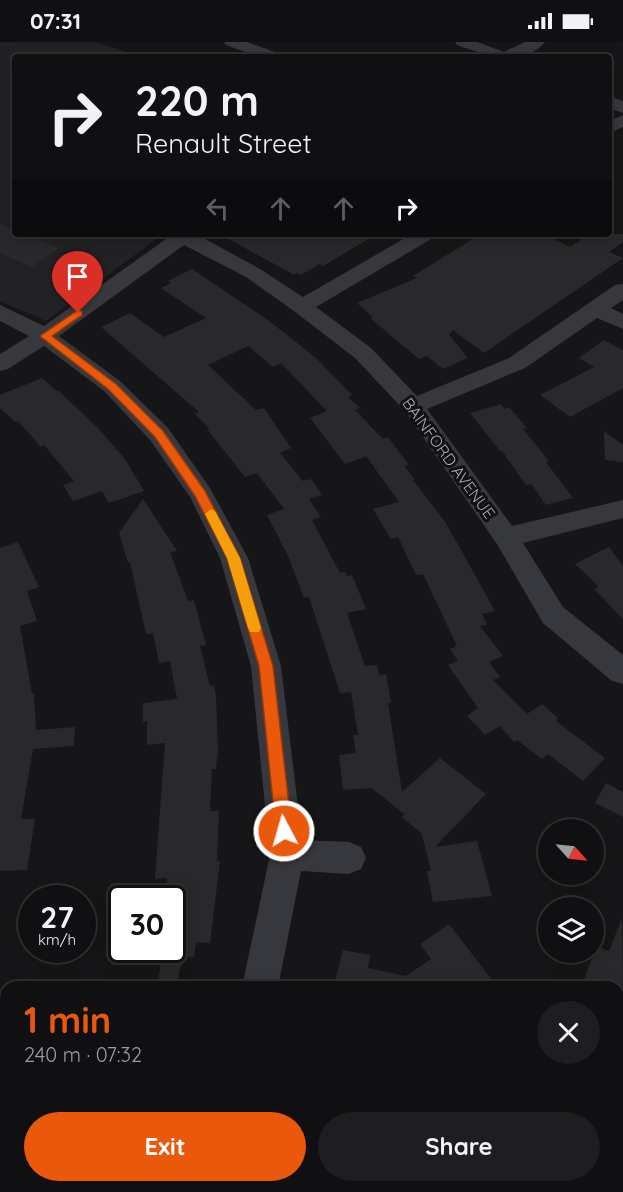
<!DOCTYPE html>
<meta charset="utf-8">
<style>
body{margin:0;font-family:Quicksand,sans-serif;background:#1e1e20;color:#f1f3f6;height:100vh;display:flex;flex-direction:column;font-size:22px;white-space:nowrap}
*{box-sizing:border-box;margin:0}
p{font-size:20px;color:#9c9d9f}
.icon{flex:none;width:33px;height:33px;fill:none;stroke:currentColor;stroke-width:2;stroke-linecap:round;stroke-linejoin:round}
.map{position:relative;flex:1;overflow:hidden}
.sheet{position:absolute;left:0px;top:939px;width:624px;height:212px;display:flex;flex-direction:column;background:#101012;border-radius:18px 18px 0 0;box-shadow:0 3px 15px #0003,0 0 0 2px #303032}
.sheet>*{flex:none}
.banner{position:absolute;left:12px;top:12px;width:600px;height:183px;border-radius:6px;box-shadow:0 3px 15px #0003,0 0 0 2px #303032;background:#101012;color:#f1f3f6;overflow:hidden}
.needle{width:39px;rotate:117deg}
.tools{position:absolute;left:538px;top:777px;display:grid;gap:12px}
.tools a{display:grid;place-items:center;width:66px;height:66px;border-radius:50%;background:#101012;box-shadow:0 3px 15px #0003,0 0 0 2px #303032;font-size:30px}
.speed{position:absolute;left:18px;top:843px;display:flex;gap:12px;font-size:30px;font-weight:700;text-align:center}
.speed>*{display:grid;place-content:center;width:78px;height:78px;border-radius:50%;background:#101012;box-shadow:0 3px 15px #0003,0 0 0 2px #303032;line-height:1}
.speed small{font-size:15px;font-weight:400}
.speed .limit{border:3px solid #111;border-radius:9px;background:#fff;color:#111}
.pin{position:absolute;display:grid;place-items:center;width:51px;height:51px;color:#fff;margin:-62px -26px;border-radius:50% 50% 50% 0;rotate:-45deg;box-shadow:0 0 6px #0007}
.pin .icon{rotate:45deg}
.me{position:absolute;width:66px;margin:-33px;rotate:354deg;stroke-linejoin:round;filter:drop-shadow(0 0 4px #0008)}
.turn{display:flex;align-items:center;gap:21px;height:126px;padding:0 24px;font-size:27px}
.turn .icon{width:78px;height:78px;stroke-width:2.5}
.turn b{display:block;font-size:42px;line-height:51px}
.lanes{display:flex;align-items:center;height:57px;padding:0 24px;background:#0003;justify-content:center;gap:30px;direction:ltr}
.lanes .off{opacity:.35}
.round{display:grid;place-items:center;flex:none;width:63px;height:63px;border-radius:32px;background:#1e1e20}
.summary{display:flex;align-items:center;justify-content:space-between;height:102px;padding:0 24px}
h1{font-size:36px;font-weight:700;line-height:45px;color:#ea580c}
.action{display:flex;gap:12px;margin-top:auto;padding:12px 24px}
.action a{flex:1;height:69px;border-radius:36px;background:#ea580c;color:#fff;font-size:24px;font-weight:700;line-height:69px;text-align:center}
.action a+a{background:#1e1e20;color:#f1f3f6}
.status{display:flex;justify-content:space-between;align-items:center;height:42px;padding:0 30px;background:#101012;direction:ltr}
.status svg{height:16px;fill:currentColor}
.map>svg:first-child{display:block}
.built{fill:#222225}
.building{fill:#29292c}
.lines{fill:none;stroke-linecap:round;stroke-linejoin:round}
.street{fill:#37383d;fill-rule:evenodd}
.route{fill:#ea580c;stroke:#983908;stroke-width:1.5}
.slow{fill:#f59e0b}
.labels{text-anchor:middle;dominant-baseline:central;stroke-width:6;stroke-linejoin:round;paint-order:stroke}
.street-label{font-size:16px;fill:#a8adb8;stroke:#111113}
</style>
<div class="status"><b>07:31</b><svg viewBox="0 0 49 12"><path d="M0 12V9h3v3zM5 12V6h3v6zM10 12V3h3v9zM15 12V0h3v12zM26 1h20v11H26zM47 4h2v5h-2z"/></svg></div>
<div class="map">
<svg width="623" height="1150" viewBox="0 0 623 1150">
<rect width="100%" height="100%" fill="#161618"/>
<path class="built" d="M 0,0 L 94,0 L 144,15 L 15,15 L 15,192 L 163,192 L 46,279 L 0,259 Z"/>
<path class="building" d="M 0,182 L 15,188 L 15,192 L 24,192 L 59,206 L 32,225 L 0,211 Z
M 220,192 L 377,192 L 323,224 L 320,222 L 301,233 L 297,231 L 294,233 Z
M 481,192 L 543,192 L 570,205 L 590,192 L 623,192 L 623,200 L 609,210 L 623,216 L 484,311 L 453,288 L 449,293 L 468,316 L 443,327 L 427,314 L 419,317 L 370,276 L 373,275 L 357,261 L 417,236 L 413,234 Z
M 192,227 L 268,278 L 316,316 L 352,353 L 348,355 L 360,366 L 355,368 L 383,397 L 388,395 L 409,423 L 404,424 L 415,438 L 413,438 L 446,481 L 495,569 L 482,572 L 487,583 L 480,584 L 503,614 L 489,620 L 500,635 L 493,638 L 527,672 L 542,662 L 558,676 L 556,679 L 605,716 L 583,739 L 548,712 L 542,717 L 517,698 L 514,700 L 500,684 L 485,693 L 467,674 L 478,666 L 448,623 L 458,619 L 450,607 L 457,604 L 423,532 L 416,533 L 398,495 L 391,497 L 373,467 L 399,460 L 366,414 L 345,422 L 310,376 L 327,369 L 281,321 L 273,325 L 248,304 L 208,323 L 256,368 L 264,366 L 291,406 L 280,411 L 303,439 L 311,437 L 322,453 L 309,457 L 321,475 L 312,478 L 340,531 L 345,530 L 347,534 L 352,533 L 366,567 L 347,571 L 365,624 L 377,623 L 379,633 L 386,632 L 391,661 L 388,661 L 402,750 L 440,716 L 486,752 L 435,805 L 477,799 L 492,854 L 433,860 L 427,829 L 431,829 L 422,792 L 402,775 L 404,772 L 372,746 L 343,748 L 339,713 L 356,711 L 353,693 L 358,693 L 351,650 L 340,651 L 309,555 L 304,556 L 289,516 L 267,473 L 284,467 L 257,431 L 245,435 L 207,387 L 209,386 L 195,372 L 199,370 L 101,285 L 130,271 L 164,295 L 206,276 L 161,246 L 171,241 L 168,239 Z
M 604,298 L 623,308 L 623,346 L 570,375 L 540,353 L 594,325 L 579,316 Z
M 42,336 L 57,349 L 59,349 L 99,387 L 125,417 L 144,449 L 109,461 L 102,449 L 73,459 L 63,443 L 74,439 L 44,403 L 41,405 L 18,379 L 15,380 L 0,366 L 0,353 Z
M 501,362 L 505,367 L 509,365 L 527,386 L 523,387 L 549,419 L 546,420 L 573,456 L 546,463 L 531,442 L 526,443 L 502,409 L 500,409 L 470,371 Z
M 604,389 L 623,403 L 623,420 L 605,418 Z
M 143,457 L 177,509 L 170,510 L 188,559 L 194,558 L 206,603 L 200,604 L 210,644 L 214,643 L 216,654 L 218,710 L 216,727 L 212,727 L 210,769 L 219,769 L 217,819 L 220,819 L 210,901 L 196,900 L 194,915 L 183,914 L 176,945 L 157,945 L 163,908 L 172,908 L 172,856 L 164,856 L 167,836 L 155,837 L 165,701 L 147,703 L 147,679 L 143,680 L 143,661 L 177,657 L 170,619 L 159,621 L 153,591 L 146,592 L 130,520 L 128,521 L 119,491 Z
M 18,500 L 39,545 L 27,549 L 37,579 L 20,584 L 32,652 L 34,651 L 36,688 L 75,685 L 74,704 L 33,707 L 21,777 L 35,777 L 27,828 L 0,829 L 0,506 Z
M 609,505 L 623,524 L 623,577 L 594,547 L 599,545 L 575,522 Z
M 606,741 L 623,750 L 623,775 L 595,761 Z
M 622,876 L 623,945 L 581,945 L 597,904 L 609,909 Z
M 449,882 L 492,938 L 482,945 L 342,945 L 343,941 L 335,939 L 343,908 L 370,913 L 368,926 L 406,934 L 431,917 L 420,902 Z"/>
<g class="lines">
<path class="street" d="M 224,0 L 247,0 L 280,12 L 282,15 L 259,15 L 226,3 Z
M 455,0 L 477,0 L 504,10 L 525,0 L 545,0 C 523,26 484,13 457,3 Z
M 609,54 L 623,59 L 623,71 L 609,66 Z
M 623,73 L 623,85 L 609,91 L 609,79 Z
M 173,192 L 196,192 L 260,227 L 303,255 L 412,192 L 436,192 L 433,196 L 316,265 L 371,306 L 417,354 L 509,316 L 615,243 L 623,242 L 623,258 L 611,266 L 623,272 L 623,287 L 597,276 L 525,326 L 427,367 L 512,484 L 623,458 L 623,476 L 523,501 L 563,565 L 623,613 L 623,642 L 612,639 L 543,581 L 497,502 L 405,369 L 355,316 L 294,269 L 246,235 L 184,203 L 59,294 L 120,339 L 168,386 L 210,446 L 248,516 L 281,624 L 302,798 L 349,800 L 361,805 L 366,816 L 361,827 L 349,832 L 301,829 L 278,945 L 242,945 L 270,813 L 251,624 L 220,516 L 190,455 L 150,398 L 104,349 L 44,304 L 8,327 L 0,329 L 0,312 L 29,294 L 0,279 L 0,263 L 44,284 Z
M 197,1144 L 239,1144 L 238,1150 L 196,1150 Z"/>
</g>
<path class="route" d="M 78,268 L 82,269 L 82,273 L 52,294 L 116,342 L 163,389 L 205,449 L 240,516 L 273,624 L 292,789 L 290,794 L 284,797 L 279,794 L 276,789 L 259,624 L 227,516 L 195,454 L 155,395 L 108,347 L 40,294 Z"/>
<path class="slow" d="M 211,467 L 215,469 L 240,516 L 261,586 L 259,590 L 250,590 L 248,586 L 227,516 L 205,472 Z"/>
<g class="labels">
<g class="street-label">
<text transform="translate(449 416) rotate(54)">BAINFORD AVENUE</text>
</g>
</g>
</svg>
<div class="tools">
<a><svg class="needle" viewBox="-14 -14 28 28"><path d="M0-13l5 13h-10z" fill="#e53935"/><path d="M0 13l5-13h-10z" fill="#9c9d9f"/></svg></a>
<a><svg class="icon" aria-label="layers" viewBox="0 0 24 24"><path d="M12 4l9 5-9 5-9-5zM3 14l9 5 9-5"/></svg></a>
</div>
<div class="speed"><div>27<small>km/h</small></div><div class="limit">30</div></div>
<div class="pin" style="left:78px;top:271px;background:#d93025"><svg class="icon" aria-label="arrive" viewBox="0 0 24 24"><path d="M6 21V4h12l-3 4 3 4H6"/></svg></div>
<svg class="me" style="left:284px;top:789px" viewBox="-20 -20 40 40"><circle r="17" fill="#ea580c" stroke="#fff" stroke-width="3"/><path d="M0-11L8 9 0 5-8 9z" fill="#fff"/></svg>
<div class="banner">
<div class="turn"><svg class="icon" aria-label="right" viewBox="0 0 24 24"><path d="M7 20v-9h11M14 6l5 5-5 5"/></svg><div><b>220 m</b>Renault Street</div></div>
<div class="lanes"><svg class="icon off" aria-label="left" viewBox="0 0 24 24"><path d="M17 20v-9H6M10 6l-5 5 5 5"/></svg><svg class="icon off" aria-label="ahead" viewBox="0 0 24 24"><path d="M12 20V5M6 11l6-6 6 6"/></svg><svg class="icon off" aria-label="ahead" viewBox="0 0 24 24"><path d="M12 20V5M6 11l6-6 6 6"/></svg><svg class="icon" aria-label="right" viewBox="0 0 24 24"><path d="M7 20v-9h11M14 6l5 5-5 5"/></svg></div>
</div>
<section class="sheet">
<div class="summary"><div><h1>1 min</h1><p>240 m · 07:32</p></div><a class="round"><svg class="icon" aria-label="close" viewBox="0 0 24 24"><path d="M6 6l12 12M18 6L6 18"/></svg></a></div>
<div class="action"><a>Exit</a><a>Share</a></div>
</section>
</div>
